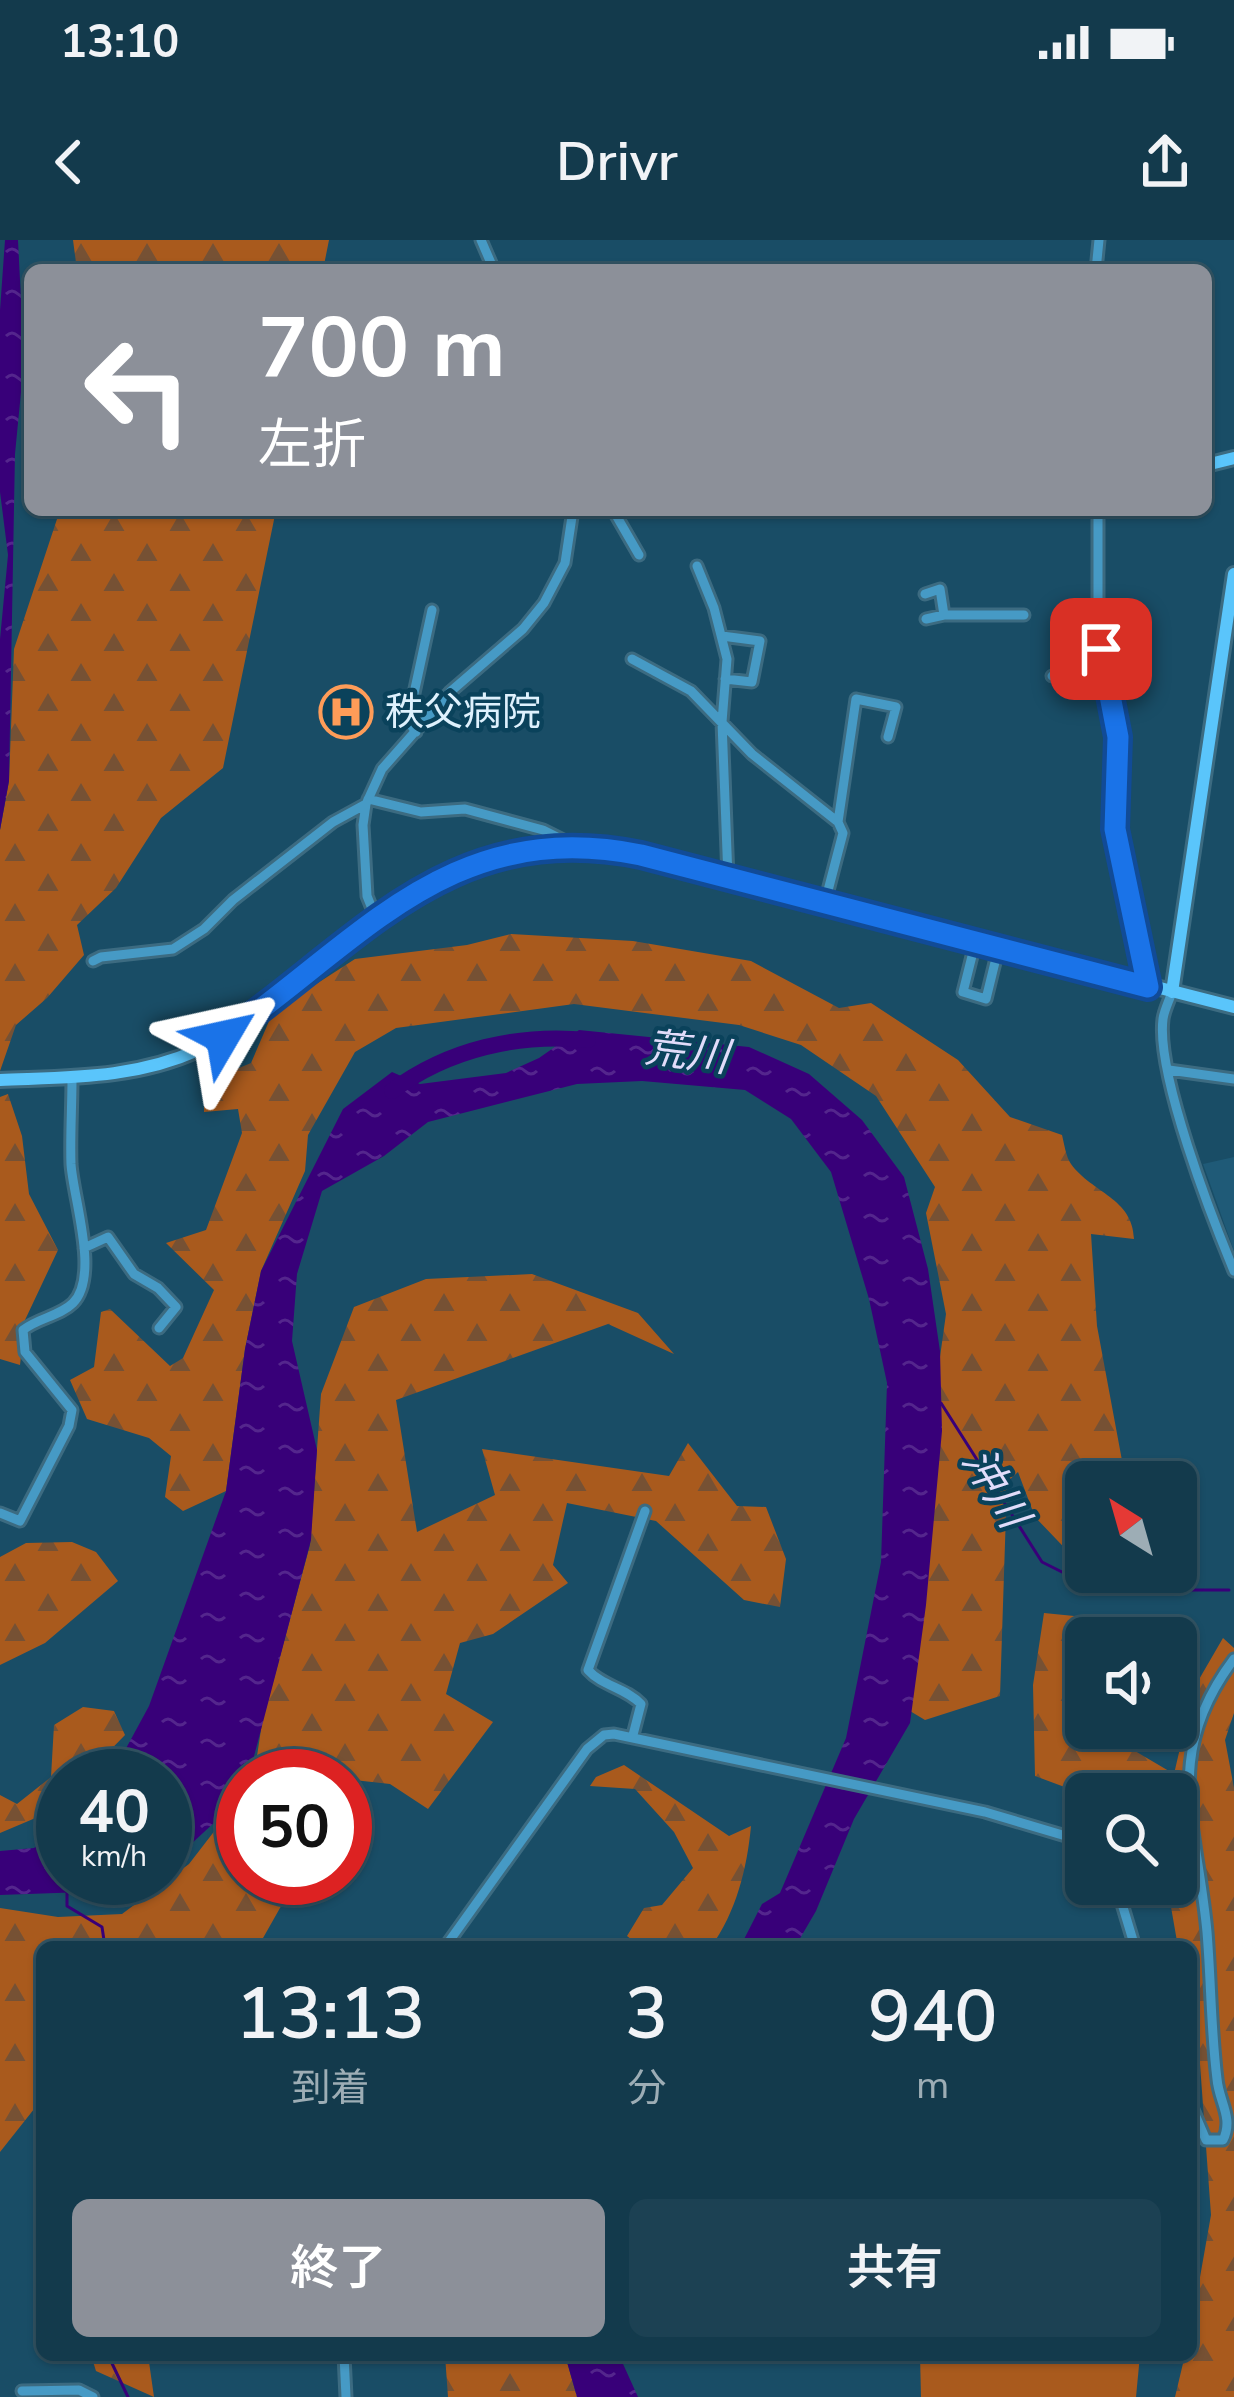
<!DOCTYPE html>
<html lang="ja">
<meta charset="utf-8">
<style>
body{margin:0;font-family:"Nunito Sans","Noto Sans JP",sans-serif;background:#1c4153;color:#f1f3f6;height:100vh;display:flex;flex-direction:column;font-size:45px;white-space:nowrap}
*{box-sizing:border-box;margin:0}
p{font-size:39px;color:#9dadb5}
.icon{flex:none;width:66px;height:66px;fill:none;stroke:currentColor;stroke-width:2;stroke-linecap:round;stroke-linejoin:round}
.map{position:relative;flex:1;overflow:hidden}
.drawer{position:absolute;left:36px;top:1701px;width:1161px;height:420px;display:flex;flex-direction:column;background:#133a4c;border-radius:18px;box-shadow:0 3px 9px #0004,0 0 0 3px #325464}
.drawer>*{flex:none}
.hud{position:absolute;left:24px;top:24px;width:1188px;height:252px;border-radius:18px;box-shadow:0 3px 9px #0004,0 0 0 3px #325464;background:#8c9099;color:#fff;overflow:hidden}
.needle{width:78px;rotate:323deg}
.fabs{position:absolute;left:1065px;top:1221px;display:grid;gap:24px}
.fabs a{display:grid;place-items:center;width:132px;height:132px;border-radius:18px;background:#133a4c;box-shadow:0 3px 9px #0004,0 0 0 3px #325464;font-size:60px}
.speed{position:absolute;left:36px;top:1509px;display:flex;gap:24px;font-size:60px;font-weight:700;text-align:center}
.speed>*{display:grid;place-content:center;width:156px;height:156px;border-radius:50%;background:#133a4c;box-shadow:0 3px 9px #0004,0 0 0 3px #325464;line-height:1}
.speed small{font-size:30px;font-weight:400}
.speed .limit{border:18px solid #d22;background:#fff;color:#111}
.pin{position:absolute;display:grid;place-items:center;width:102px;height:102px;color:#fff;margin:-51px;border-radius:24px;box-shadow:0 6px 18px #0006}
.me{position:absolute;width:132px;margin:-66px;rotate:54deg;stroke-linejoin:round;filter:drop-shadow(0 0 9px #0008)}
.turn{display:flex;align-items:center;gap:42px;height:252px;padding:0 36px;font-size:54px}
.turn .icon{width:156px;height:156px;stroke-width:2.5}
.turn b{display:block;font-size:84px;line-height:102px}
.eta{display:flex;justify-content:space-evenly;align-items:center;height:204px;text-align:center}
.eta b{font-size:72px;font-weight:600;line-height:84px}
.action{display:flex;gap:24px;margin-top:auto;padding:24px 36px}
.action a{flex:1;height:138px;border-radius:18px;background:#8c9099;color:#fff;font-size:48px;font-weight:600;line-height:138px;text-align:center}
.action a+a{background:#1c4153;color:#f1f3f6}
.status{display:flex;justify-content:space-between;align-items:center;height:84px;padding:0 60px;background:#133a4c;direction:ltr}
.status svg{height:33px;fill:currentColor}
header{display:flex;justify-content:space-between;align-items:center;height:156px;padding:0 36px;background:#133a4c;font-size:54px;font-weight:600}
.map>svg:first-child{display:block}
.built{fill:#1f5a77}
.forest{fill:url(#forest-firs)}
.park{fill:#a95a1d}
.water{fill:url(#water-ripples)}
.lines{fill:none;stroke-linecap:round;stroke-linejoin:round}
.stream{stroke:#380079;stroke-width:3}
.river{stroke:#380079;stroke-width:16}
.street-casing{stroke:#3c6b81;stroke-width:15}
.secondary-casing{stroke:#3c6b81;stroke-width:18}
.street{stroke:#469ac5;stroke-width:9}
.secondary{stroke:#5ac5fb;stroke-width:12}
.route-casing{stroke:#114b97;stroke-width:30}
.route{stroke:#1a73e8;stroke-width:21}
.labels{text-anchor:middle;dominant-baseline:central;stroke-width:9;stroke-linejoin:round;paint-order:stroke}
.poi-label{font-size:39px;fill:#def1fd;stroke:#0a425b;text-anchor:start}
.water-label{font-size:42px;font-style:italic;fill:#e1dcfa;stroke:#0a425b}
</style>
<div class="status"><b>13:10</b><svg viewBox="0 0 49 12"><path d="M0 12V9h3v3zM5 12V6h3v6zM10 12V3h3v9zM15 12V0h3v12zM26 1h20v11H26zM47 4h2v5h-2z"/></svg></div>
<header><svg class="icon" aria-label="back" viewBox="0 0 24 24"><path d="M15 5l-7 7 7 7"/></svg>Drivr<svg class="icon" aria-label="share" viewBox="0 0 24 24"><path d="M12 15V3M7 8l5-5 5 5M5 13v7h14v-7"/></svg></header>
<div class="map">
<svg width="1234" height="2157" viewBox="0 0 1234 2157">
<defs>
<pattern id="forest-firs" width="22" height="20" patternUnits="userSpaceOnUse" patternTransform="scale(3)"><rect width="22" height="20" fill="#a95a1d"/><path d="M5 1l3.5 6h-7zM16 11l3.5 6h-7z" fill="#765134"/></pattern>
<pattern id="water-ripples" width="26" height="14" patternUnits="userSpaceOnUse" patternTransform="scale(3)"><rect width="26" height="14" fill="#380079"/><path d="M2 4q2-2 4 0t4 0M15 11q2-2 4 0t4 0" fill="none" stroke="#54268d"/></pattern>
</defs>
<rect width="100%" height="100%" fill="#194d66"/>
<path class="built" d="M 1234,917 L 1234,1011 L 1203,924 Z"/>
<path class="forest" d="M 73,0 L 329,0 L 323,30 L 77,30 Z
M 60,270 L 276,270 L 223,528 L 161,578 L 116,648 L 77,685 L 84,715 L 47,758 L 16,785 L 0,831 L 0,590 L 9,541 L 14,409 Z
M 511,694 L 633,701 L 751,721 L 839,768 L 871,763 L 958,820 L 1010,877 L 1062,895 C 1064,903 1066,917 1071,924 C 1092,953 1133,958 1134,999 L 1091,994 L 1097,1086 L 1126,1242 L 1086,1242 L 1086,1324 L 1079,1323 L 1035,1277 L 1018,1232 L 1007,1242 L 1000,1456 L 925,1480 L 900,1465 L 920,1260 L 946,1074 L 926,973 L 935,947 L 876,856 L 801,805 L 739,785 L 574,764 L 396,788 L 355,812 L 308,895 L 305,931 L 261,1031 L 245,1109 L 226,1251 L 183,1271 L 165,1257 L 171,1216 L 149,1198 L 87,1179 L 70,1140 L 94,1127 L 101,1072 L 110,1069 L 170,1126 L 183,1118 L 214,1050 L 166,1003 L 206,990 L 242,893 L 238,869 L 204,872 L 205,842 L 251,823 L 273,772 L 355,719 L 467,705 Z
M 8,854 L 22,896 L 29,954 L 58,1010 L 25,1080 L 20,1125 L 0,1119 L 0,857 Z
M 532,1034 L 638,1073 L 674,1114 L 608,1084 L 396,1160 L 417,1292 L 495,1255 L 482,1209 L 669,1236 L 688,1203 L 737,1266 L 766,1267 L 786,1319 L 780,1367 L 744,1360 L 656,1281 L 567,1263 L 553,1325 L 568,1343 L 493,1394 L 460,1403 L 446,1454 L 493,1482 L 428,1569 L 390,1544 L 354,1540 L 345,1555 L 345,1536 L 254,1536 L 262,1483 L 310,1305 L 321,1154 L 354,1067 L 426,1039 Z
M 72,1302 L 96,1312 L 118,1341 L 45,1403 L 0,1425 L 0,1317 L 26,1303 Z
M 1044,1373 L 1084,1377 L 1086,1488 L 1096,1488 L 1174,1534 L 1194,1448 L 1223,1398 L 1234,1408 L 1234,1473 L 1225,1500 L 1234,1548 L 1234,2157 L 1175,2157 L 1185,2115 L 1191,2115 L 1191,2088 L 1211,1975 L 1200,1824 L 1191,1776 L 1191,1707 L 1178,1707 L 1167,1644 L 1176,1644 L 1176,1554 L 1086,1555 L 1035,1536 L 1033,1445 Z
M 83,1467 L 114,1471 L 125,1495 L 85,1536 L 63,1536 L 63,1559 L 52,1571 L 0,1593 L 0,1555 L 17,1564 L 51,1537 L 54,1485 Z
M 624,1525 L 729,1596 L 751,1586 C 747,1629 736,1672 711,1707 L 641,1707 L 627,1696 L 644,1668 L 662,1665 L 693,1628 L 674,1592 L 635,1549 L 590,1546 L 596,1537 Z
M 243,1554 L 243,1638 L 297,1638 L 263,1698 L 268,1707 L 42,1707 L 42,1859 L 0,1912 L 0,1668 L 58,1677 L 122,1674 L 189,1624 Z
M 91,2115 L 148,2115 L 154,2157 L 96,2131 Z
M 445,2115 L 565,2115 L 577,2157 L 448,2157 Z"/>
<path class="park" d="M 920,2115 L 1140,2115 L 1136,2157 L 921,2157 Z"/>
<path class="water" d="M 5,0 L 18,0 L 24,121 L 15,214 L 9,541 L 0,590 L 0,399 L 8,315 L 0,252 L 0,70 Z
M 579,790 L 749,807 L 809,834 L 862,880 L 904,937 L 928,1029 L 940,1111 L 942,1191 L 926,1365 L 910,1483 L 854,1579 L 816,1671 L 795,1707 L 740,1707 L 762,1664 L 780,1653 L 846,1498 L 881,1322 L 887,1143 L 869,1059 L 831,932 L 791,879 L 745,850 L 642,841 L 577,844 L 428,882 L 384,916 L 322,951 L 297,1034 L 292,1101 L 317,1210 L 311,1300 L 253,1520 L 216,1581 L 165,1628 L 165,1536 L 111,1536 L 149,1466 L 226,1251 L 245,1109 L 261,1031 L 343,869 L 392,832 L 420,844 L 506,833 L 539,818 Z
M 63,1587 L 63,1638 L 151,1638 L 113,1651 L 0,1655 L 0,1611 L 34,1608 Z
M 565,2115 L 619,2115 L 638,2157 L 577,2157 Z"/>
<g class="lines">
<path class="stream" d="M 941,1163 L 1042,1322 L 1098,1350 L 1229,1350
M 67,1651 L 67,1666 L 102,1687 L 105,1707
M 108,2115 L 128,2157"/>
<path class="river" d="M 392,851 C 448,809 519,793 588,800"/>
<g class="street-casing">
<path id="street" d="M 481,0 L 494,30
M 1096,30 L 1099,0
M 613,270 L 639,315
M 1098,270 L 1098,380 L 1104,439 L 1118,497 L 1115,589 L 1148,747
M 697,326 L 714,368 L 727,419 L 722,482 L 728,638
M 925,354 L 940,349 L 944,375
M 926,379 L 944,375 L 1024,375
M 722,396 L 760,401 L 752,442 L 725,439
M 632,419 L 691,451 L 752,514 L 838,582 L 843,593 L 825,662
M 1052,436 L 1104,439
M 416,492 L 408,481 L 432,370
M 368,559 L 421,572 L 465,569 L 543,590 L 575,606
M 838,582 L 856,459 L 896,467 L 888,497
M 377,681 L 367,656 L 363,585 L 366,564 L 382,529 L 450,452 L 523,389 L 544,363 L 565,323 L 573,270
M 976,700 L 963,752 L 986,759 L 999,706
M 93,721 L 101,717 L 173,709 L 204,689 L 233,660 L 333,582 L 366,564
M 1172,752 C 1169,761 1164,771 1163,779 C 1156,834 1212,978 1234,1031
M 1169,830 L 1234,839
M 84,1008 L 108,997 L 134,1034 L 158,1048 L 176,1067 L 159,1088
M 0,1273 L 20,1281 L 69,1186 L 72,1170 L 25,1112 L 23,1090 C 38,1078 60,1076 73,1063 C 100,1036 73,958 71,924 C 70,896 72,867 72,839
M 633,1495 L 641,1464 C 626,1448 602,1446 588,1430 L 645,1271
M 1116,1644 L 1135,1707
M 445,1707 L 587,1509 L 604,1495 L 614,1494 L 985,1572 L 1086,1602
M 1191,1865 L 1206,1900 L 1223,1900 C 1234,1878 1219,1862 1217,1839 C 1211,1791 1211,1741 1207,1692 C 1197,1583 1161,1516 1234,1419
M 344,2115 L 346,2157
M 22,2151 L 79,2150 L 93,2157"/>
</g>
<g class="secondary-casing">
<path id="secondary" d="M 1206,225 L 1234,218
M 1172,752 L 1234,334
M 0,840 C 68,837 134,839 198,810 C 231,795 260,771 289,749 C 410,656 476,583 641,615 L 1234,767"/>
</g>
<use href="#street" class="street"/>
<use href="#secondary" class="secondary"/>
</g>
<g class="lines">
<g class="route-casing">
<path id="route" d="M 223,797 C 364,698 451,577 641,615 L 1148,747 L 1115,589 L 1118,497 L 1101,409"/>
</g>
<use href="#route" class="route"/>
</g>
<defs>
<g id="hospital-ring" transform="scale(2.7)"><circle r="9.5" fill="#0a425b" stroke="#fe9c58" stroke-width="1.5"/><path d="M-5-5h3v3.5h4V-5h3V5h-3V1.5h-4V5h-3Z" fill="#fe9c58"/></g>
</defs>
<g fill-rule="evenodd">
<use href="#hospital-ring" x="346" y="472"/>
</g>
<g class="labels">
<g class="poi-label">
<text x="385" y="472">秩父病院</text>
</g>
<g class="water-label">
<text transform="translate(687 813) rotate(7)">荒川</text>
<text transform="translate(995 1248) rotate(58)">沖川</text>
</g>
</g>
</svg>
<div class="fabs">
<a><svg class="needle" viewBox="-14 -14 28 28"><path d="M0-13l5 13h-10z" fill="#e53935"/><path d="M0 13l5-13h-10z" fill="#9dadb5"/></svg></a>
<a><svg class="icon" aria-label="sound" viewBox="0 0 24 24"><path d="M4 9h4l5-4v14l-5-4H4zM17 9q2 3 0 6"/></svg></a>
<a><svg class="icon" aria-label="search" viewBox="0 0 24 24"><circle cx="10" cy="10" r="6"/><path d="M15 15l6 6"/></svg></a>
</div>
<div class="speed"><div>40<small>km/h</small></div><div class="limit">50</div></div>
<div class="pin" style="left:1101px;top:409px;background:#d93025"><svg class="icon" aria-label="arrive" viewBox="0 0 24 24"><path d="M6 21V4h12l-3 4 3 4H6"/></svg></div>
<svg class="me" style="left:223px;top:797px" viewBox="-20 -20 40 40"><path d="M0-17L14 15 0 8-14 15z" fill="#1a73e8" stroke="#fff" stroke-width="4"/></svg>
<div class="hud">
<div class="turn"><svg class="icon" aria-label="left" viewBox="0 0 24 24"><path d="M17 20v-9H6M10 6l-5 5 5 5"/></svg><div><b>700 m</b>左折</div></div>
</div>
<section class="drawer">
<div class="eta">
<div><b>13:13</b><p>到着</p></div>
<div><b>3</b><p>分</p></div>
<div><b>940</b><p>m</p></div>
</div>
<div class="action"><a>終了</a><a>共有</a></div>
</section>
</div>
